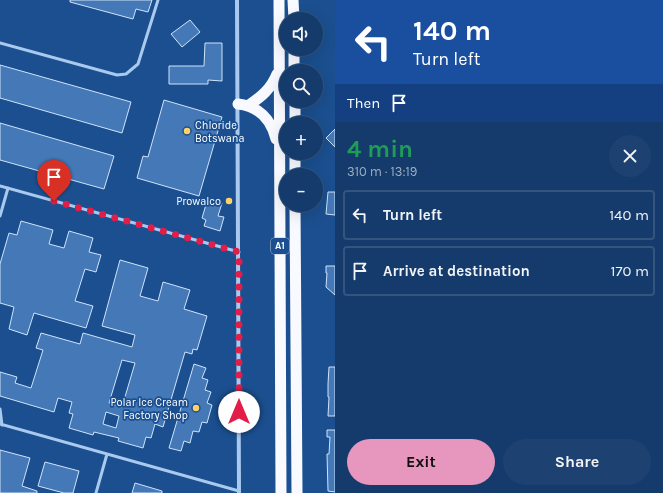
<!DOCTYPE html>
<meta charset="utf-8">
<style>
body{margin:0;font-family:Karla,sans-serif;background:#1d4271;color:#f1f3f6;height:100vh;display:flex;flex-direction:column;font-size:15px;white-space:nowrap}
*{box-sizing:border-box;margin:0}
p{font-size:13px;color:#9dadc1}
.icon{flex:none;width:22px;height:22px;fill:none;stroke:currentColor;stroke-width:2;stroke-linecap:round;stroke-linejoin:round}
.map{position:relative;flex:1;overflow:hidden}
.side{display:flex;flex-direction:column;background:#143b6b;width:328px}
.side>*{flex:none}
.guide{background:#1a4fa0;color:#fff;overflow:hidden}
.controls{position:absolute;left:279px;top:12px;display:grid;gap:8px}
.controls a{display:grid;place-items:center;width:44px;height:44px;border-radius:50%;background:#143b6b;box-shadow:0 4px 16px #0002,0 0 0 1px #33557e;font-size:20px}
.pin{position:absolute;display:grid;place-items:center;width:34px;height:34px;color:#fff;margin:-41px -17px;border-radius:50% 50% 50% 0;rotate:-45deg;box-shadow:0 0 4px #0007}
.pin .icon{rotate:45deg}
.me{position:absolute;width:44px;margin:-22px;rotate:0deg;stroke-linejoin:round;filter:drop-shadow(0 0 3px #0008)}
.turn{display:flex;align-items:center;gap:14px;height:84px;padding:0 12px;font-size:18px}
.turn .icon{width:52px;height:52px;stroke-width:2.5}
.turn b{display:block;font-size:28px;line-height:34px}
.then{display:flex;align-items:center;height:38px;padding:0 12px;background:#0003;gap:8px;font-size:15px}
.round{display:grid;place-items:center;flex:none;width:42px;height:42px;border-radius:21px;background:#1d4271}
.head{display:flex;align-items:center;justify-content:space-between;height:68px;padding:0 12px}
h1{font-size:24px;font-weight:700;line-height:30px;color:#1e9e55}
.primary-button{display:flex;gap:8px;margin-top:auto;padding:8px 12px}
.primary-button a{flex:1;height:46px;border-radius:24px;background:#e797bd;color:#111;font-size:16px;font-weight:700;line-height:46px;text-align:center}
.primary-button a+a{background:#1d4271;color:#f1f3f6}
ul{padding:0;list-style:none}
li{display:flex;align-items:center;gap:12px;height:50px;margin:0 8px 6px;padding:0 4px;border:2px solid #33557e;border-radius:4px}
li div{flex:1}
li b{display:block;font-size:15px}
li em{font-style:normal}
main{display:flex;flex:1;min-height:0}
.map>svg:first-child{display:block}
.building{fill:#4478b7;stroke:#cfe3fa;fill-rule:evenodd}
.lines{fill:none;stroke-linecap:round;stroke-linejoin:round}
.service{stroke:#a9c9ee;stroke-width:3}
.minor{stroke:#a9c9ee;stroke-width:4}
.trunk{stroke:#f8faff;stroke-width:11}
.route{stroke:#e11d48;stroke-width:7;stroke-dasharray:0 12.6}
.poi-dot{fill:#ffd166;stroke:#1b4f8f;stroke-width:1.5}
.labels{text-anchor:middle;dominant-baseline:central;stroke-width:3.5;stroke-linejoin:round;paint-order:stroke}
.shield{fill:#1b4f8f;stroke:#bbcadd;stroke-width:1}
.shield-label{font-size:10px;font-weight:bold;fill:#fff}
.poi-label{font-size:11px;fill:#fff;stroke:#1b4f8f;text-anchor:end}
</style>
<main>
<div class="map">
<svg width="335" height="493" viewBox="0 0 335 493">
<rect width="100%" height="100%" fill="#1b4f8f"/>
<path class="building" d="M 70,0 L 152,0 L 148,12 L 136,9 L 133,19 L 70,2 Z
M 190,20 L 200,32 L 182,47 L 171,34 Z
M 205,43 L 222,43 L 222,81 L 208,80 L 208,84 L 169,84 L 169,66 L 204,66 Z
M 0,65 L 131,102 L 122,133 L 0,98 Z
M 164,100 L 222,117 L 199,196 L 137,178 L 143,156 L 148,157 Z
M 0,123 L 114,156 L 104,189 L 0,160 Z
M 335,129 L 335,147 L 326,138 Z
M 328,192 L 335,192 L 335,215 L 326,214 Z
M 208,198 L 222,203 L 218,216 L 224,217 L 220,231 L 204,226 L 206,220 L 202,218 Z
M 21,221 L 53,230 L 49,244 L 64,248 L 69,231 L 93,238 L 89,252 L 101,255 L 96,272 L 85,269 L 75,301 L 93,306 L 86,328 L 34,313 L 27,335 L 9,329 L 14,307 L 0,303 L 0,264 L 9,233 L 17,235 Z
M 120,260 L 148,268 L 140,296 L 158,301 L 163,282 L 190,290 L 184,309 L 207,316 L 197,350 L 193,349 L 192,354 L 185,352 L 163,427 L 155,424 L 151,438 L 146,437 L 143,448 L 118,441 L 119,438 L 94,432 L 93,435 L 69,428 L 73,414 L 69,413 L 72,402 L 58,398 L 54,412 L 0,396 L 0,372 L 17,377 L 15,383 L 31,388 L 43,350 L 36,348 L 41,333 L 80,344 L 83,333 L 132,347 L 135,335 L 102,326 ZM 122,360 L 135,363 L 122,407 L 109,403 ZM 106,412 L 119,416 L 116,428 L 103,424 Z
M 326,266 L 335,266 L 335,295 L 326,287 L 327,273 L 326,273 Z
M 194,364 L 206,368 L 202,378 L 208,380 L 205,390 L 211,392 L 207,403 L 212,405 L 207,423 L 202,422 L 199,432 L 193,431 L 190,443 L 184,441 L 181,451 L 169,448 Z
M 329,367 L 335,367 L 335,416 L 328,416 L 329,397 L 328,397 L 328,384 Z
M 327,430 L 335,430 L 335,492 L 328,491 L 327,454 L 329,454 L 330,437 L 327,437 Z
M 0,450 L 30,458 L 22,486 L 37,491 L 37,493 L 0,493 Z
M 45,462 L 79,471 L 73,493 L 64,493 L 38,486 Z
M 135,483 L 162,491 L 162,493 L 132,493 Z"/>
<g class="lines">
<path class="service" d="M 0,43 L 117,75 L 126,74 L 138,64 L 158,0
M 0,186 L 239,252
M 0,216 L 8,188
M 0,409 L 2,425
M 0,424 L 239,491
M 96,493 L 107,454"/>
<path class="minor" d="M 237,0 L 239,493"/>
<path class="trunk" d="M 279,0 L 281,493
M 293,0 L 294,19
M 294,49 L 294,71
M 295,101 L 295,123
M 238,104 C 258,106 271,119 276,139
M 249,105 C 261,97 271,89 277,74
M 295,153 L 295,175
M 295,205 L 297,493"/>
</g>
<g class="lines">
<path class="route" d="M 54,201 L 239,252 L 239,412"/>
</g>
<g class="poi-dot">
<circle cx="187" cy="131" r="4"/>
<circle cx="229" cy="201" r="4"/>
<circle cx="196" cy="408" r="4"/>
</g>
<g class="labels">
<rect class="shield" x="271" y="238" width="18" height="16" rx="3"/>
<g class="shield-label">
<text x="280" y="246">A1</text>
</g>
<g class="poi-label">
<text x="195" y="125" text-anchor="start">Chloride<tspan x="195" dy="13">Botswana</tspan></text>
<text x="221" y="201">Prowalco</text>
<text x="188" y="402">Polar Ice Cream<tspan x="188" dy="13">Factory Shop</tspan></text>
</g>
</g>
</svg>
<div class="controls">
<a><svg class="icon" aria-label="sound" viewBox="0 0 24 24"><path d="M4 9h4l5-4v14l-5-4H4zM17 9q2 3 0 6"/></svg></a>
<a><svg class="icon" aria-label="search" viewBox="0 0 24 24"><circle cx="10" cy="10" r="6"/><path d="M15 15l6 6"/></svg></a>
<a>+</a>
<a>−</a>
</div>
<div class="pin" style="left:54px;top:201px;background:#d93025"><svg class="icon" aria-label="arrive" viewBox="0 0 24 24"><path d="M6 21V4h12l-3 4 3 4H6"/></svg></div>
<svg class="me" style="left:239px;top:412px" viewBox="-20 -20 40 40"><circle r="19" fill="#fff"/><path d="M0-13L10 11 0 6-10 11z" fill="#e11d48"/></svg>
</div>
<section class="side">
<div class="guide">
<div class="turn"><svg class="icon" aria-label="left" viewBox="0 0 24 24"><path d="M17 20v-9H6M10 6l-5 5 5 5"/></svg><div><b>140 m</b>Turn left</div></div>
<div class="then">Then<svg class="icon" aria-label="arrive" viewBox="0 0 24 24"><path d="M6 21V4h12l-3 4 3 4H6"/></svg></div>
</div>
<div class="head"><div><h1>4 min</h1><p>310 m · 13:19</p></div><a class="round"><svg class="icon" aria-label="close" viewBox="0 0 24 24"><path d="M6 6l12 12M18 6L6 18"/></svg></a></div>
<ul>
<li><svg class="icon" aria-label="left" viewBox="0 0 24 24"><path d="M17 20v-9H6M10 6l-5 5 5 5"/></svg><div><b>Turn left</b></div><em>140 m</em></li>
<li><svg class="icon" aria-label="arrive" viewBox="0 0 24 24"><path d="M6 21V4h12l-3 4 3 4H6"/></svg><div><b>Arrive at destination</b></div><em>170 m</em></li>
</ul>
<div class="primary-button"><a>Exit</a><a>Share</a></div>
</section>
</main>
